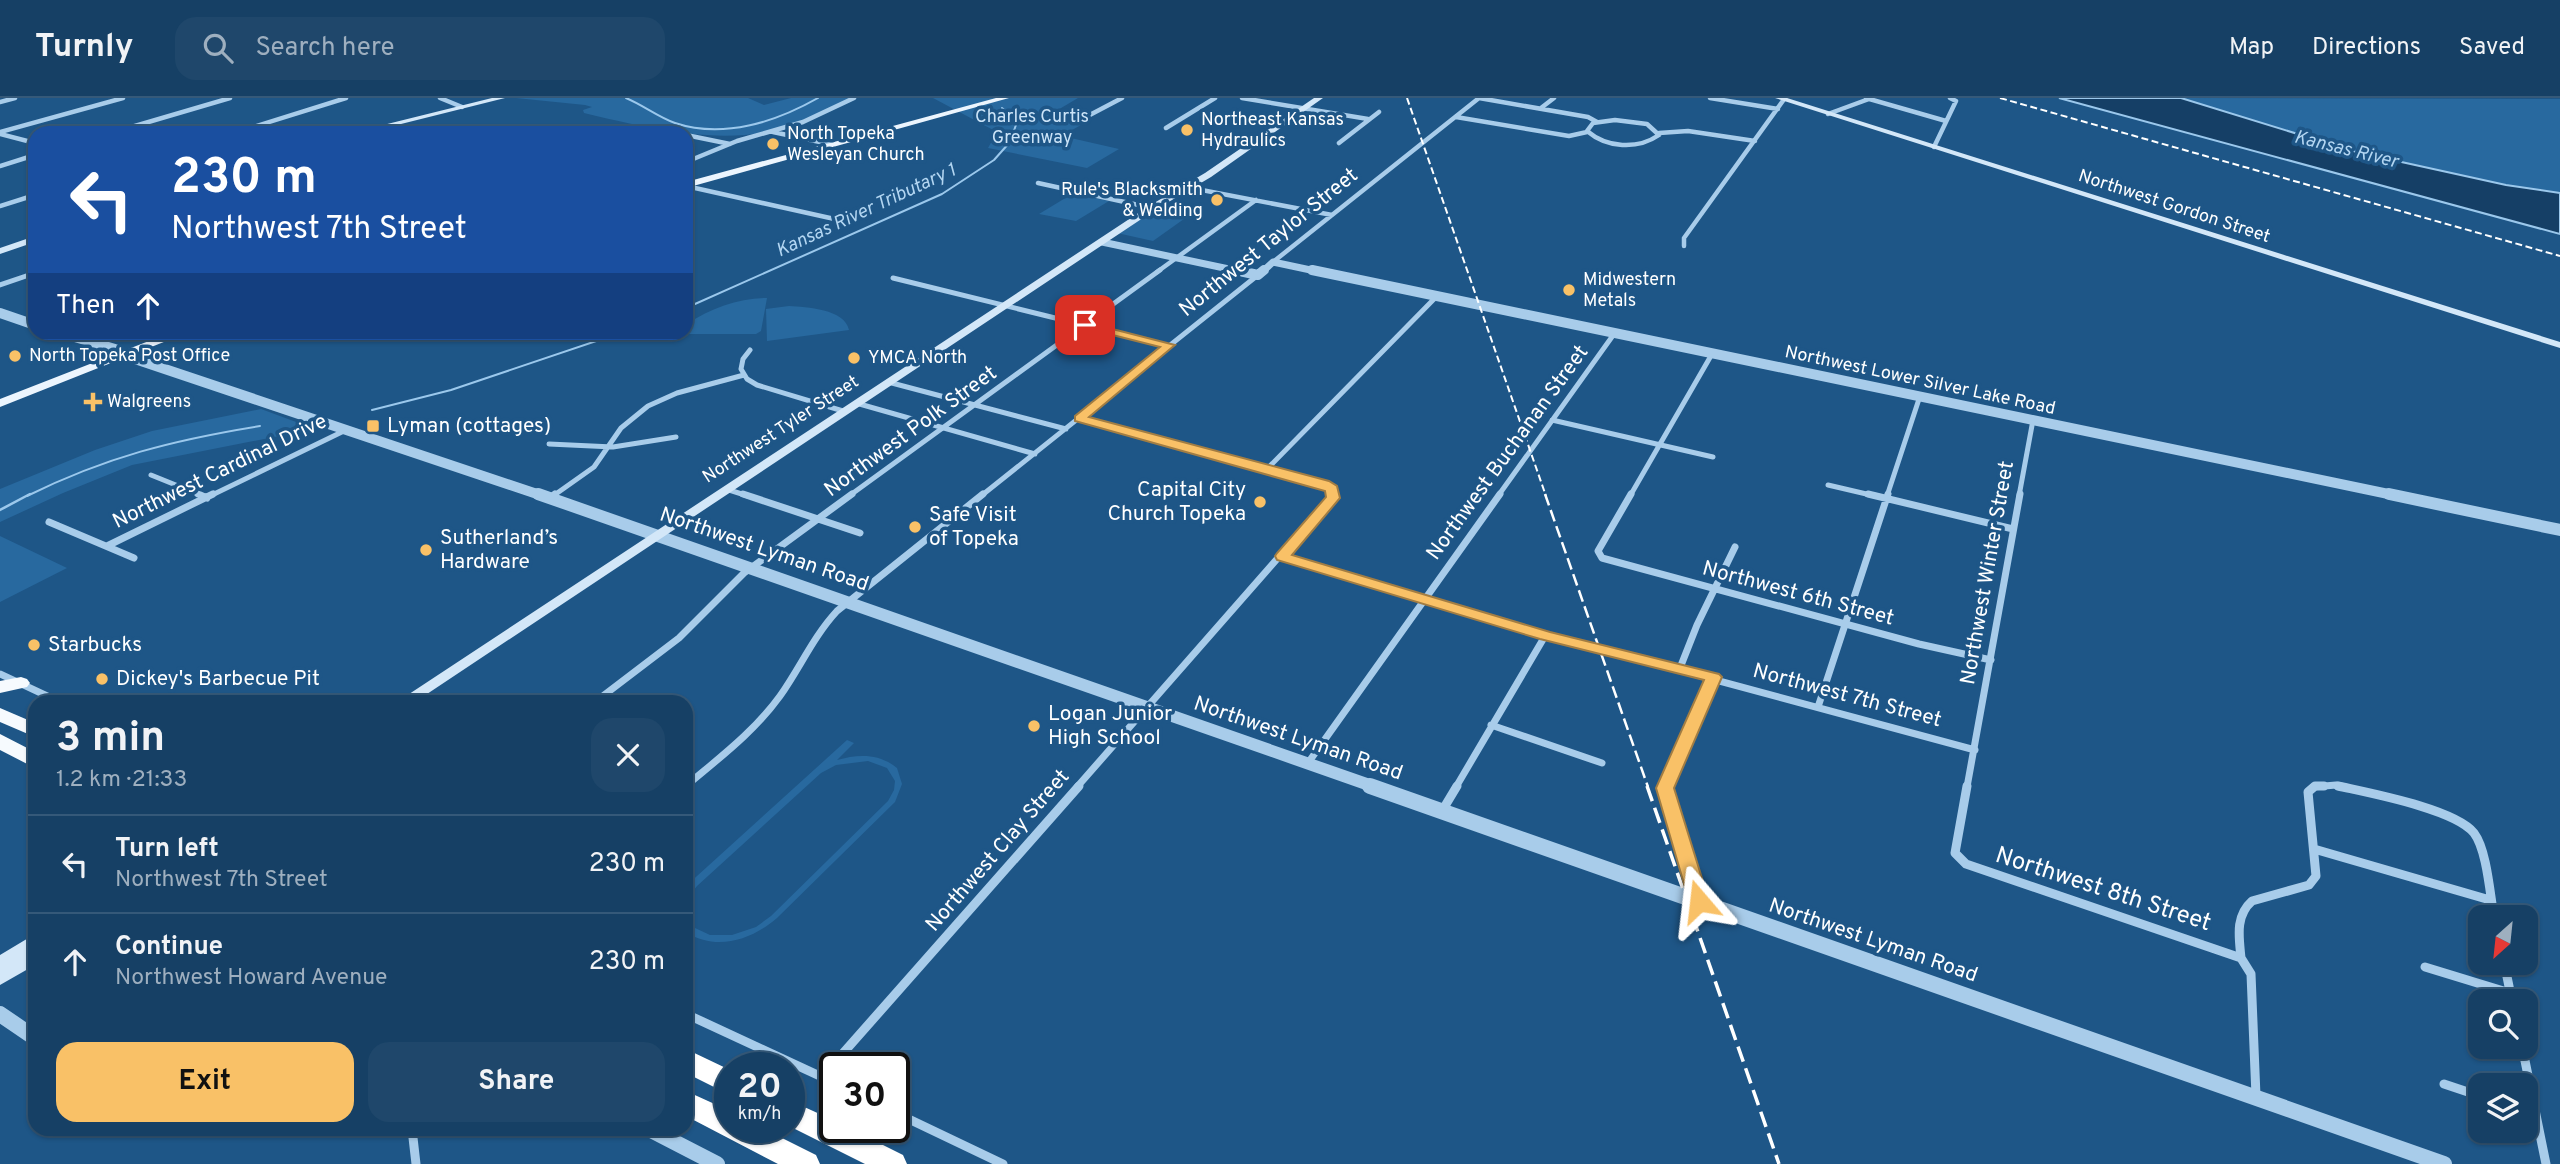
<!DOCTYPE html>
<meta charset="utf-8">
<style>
body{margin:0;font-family:Overpass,sans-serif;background:#1f476b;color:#f1f3f6;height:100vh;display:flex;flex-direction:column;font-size:26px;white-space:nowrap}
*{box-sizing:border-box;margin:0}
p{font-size:23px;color:#9eafbf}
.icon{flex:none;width:38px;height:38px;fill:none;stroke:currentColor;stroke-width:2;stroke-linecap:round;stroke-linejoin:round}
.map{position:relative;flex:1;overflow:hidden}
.side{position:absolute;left:28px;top:597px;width:665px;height:441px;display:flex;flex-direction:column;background:#164065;border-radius:21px;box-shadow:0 2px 5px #0004,0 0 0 2px #355979}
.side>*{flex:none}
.hud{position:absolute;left:28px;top:28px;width:665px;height:214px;border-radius:21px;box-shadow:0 2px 5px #0004,0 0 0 2px #355979;background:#1a4fa0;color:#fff;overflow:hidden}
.needle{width:46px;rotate:207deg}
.controls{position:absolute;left:2468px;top:807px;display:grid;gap:14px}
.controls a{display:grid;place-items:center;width:70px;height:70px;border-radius:14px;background:#164065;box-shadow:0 2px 5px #0004,0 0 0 2px #355979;font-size:35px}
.speed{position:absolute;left:714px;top:954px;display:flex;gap:14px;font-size:35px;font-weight:700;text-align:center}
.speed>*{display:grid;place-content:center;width:91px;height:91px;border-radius:50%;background:#164065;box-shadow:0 2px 5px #0004,0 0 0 2px #355979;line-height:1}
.speed small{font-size:18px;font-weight:400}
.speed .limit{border:4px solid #111;border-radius:10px;background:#fff;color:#111}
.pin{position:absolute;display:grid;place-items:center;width:60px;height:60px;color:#fff;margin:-30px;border-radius:14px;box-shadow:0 4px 10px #0006}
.me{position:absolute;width:77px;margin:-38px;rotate:343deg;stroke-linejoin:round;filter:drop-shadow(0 0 5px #0008)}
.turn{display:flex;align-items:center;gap:24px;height:147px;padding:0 28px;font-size:32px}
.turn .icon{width:91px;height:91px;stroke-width:2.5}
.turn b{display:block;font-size:49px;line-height:60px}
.then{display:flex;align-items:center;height:66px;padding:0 28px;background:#0003;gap:14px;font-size:26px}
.round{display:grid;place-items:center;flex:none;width:74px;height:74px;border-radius:21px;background:#1f476b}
.summary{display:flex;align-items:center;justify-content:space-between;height:119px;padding:0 28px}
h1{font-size:42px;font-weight:700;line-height:52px}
.button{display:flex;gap:14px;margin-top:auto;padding:14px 28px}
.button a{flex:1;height:80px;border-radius:21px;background:#f9c167;color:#111;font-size:28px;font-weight:700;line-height:80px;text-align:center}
.button a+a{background:#1f476b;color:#f1f3f6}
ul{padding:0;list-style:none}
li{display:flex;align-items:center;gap:21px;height:98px;padding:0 28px;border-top:2px solid #355979}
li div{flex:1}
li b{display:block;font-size:26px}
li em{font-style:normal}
header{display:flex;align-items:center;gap:42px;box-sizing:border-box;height:98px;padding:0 35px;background:#164065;border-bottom:2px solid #355979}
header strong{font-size:33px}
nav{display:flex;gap:38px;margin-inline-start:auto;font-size:24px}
.search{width:490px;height:63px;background:#1f476b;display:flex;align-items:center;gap:18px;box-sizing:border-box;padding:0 24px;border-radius:21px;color:#9eafbf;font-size:26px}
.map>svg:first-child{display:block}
.green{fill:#28699f}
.water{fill:#153f66;stroke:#9bc8ec;stroke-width:2}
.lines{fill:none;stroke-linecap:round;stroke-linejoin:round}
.stream-far1{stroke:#9bc8ec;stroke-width:2}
.stream{stroke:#9bc8ec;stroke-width:2.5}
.minor-far3{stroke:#a8ccea;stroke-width:4.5}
.minor-far2{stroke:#a8ccea;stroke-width:5}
.minor-far1{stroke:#a8ccea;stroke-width:7}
.minor{stroke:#a8ccea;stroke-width:9}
.tertiary-far3{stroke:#a8ccea;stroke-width:7}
.tertiary-far2{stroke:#a8ccea;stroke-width:10}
.tertiary-far1{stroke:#a8ccea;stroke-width:12}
.tertiary{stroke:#a8ccea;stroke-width:16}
.secondary{fill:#d3e7f8;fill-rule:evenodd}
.primary{fill:#ecf5fe;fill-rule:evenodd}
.trunk{fill:#f6fafe;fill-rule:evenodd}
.motorway{fill:#fff;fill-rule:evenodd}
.rail-far2{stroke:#fff;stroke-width:2;stroke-dasharray:7 3.5;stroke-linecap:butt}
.rail-far1{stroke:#fff;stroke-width:2.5;stroke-dasharray:12 5;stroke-linecap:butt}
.rail{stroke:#fff;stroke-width:3.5;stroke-dasharray:16 7;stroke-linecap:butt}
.route{fill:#f9c167;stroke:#a27d43;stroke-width:2}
.poi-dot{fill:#f9c167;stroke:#1e5687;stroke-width:2.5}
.labels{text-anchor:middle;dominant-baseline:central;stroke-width:7;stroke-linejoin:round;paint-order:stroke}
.far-park-label{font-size:18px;fill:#cce4f8;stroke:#1e5687}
.far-poi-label{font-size:18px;fill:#fff;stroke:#1e5687;text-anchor:start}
.far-street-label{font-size:18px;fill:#fff;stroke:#1e5687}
.far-water-label{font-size:19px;font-style:italic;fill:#b3d6f2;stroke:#1e5687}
.street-label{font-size:21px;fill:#fff;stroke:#1e5687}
.poi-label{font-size:21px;fill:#fff;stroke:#1e5687;text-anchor:start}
.near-street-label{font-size:24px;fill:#fff;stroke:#1e5687}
</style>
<header>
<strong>Turnly</strong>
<div class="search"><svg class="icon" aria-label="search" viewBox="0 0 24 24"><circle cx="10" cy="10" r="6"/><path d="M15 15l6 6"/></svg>Search here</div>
<nav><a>Map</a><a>Directions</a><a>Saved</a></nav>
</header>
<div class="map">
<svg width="2560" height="1066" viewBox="0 0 2560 1066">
<rect width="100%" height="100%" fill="#1e5687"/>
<path class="green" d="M 516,0 L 748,0 L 764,7 L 791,0 L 850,0 C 826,12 802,25 776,32 C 715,47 643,29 584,15 L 583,12 L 592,9 L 585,7 Z
M 933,0 L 1078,0 L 1056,13 L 1091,21 L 1062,38 L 1119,51 L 1087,70 L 988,50 L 997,34 Z
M 2181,0 L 2560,1 L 2560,95 L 2506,87 L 2356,54 Z
M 1072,96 L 1109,103 L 1076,123 L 1039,116 Z
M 1163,104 L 1198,111 L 1153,143 L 1117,135 Z
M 767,200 L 761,233 L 756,236 L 684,236 L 687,226 C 711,210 739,200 767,200 Z
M 789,208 C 806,209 845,211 849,232 L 767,243 L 766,211 Z
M 261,311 L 315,331 L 132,367 L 63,395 L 0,424 L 0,391 L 95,352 L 152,333 Z
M 0,438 L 67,470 L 0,504 Z
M 847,642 L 854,645 L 837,662 C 858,656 879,655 897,670 L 902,686 L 895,704 L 777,820 C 752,842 717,853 687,835 L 686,814 L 695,830 L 710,837 L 732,837 L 756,829 L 771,818 L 888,703 L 894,692 L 895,683 L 887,670 L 868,663 L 836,667 L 821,675 L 697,788 L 689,798 L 686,810 L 686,788 Z"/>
<path class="water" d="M 2059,0 L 2181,0 L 2356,54 L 2506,87 L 2560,95 L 2560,136 Z"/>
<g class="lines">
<path class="stream-far1" d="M 626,0 C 643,7 658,19 675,25 C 723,41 776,24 818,0
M 686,210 L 942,96 L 994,62 L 1010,44 L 1017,24 L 1002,10
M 372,312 L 451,292 L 623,234
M 27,398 C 106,359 173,342 260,328"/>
<path class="stream" d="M 0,412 L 30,396"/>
<path class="minor-far3" d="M 440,0 L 462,9
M 1242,0 L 1368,21
M 1710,0 L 1778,11
M 1866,0 L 1946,23
M 0,4 L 15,0
M 1541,10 L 1554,0
M 1828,16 L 1869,1
M 1456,19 L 1569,38 L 1587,34
M 1084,20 L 1122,0
M 1615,22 L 1647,26 L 1659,37 C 1637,52 1607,50 1587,33 L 1593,25 Z
M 1166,30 L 1215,0
M 0,34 L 123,0
M 773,34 L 834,47
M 111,35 L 230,0
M 234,35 L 346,0
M 1659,35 L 1688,33 L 1755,43
M 0,36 L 35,45
M 686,37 L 730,46
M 1339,45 L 1379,14
M 1934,49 L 1956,3 L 1950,0
M 686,64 L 737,43 L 803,24 L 854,0
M 0,68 L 35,57
M 1038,85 L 1152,110
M 686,88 L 839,122
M 1186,89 L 1332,117
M 0,108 L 35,97
M 1684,148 L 1684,140 L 1785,0
M 1273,164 L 1479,0 L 1588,19 L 1597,24
M 1157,174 L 1256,102"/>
<path class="minor-far2" d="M 893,180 L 1169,248
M 0,187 L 35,175
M 750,252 L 743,261 L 741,271 L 747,281 L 757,287 L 843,313
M 888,284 L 1066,331
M 856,305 L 1035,356
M 1079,321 L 1324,386 L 1332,391 L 1334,398
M 1552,322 L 1713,359
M 549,346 L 613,349 L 676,339
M 1267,371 L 1436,199
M 151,377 L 203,398
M 1828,387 L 1875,398
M 726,391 L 748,398
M 210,398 L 348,331
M 553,398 L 594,369 L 621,330 L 648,308 L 677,295 L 744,277
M 849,398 L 1160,172
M 981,398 L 1258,177
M 1498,398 L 1614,236
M 1630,398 L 1712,256
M 1887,398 L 1920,298
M 2019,398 L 2033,322"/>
<path class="minor-far1" d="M 198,396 L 207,400
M 743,396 L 860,435
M 1631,396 L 1598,453 L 1602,460 L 1919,546 L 1991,562
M 1868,396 L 2013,431
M 550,400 L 555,396
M 49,424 L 134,460
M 107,448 L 213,396
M 1282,459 L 1541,535 L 1975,652
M 1680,570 L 1697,527 L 1735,449
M 0,576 L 60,604
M 595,604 L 679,540 L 744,475 L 852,396
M 1818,609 L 1888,396
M 1491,627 L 1602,665
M 1308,665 L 1500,396
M 686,688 C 719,660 754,634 780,598 C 800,570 813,539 837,513 L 983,396
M 1077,689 L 1334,396
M 1456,689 L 1545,538
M 1665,689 L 1713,579
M 1967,689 L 2020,396
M 2313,689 L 2336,687 L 2345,689"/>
<path class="minor" d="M 1666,688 L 1698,802
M 1967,688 L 1955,755 L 1966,766 L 2241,860 L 2251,876 L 2256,998
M 2338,688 C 2369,695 2455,711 2474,735 C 2487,752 2490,797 2494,819
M 1442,713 L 1457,688
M 2314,751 L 2490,802
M 2241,860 C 2239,839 2235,818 2252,803 L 2309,787 L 2316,778 L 2308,694 L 2315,688 L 2324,688
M 2504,864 L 2512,903
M 2425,869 L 2510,895
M 686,916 L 835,985
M 2522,948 L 2546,1066
M 822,979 L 1079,688
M 2444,986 L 2480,998
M 894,1014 L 1003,1066
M 412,1031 L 416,1066"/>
<path class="tertiary-far3" d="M 1102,144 L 1243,174
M 1262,174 L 1273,164 L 1320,174"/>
<path class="tertiary-far2" d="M 1235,172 L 1258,177 L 1264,172
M 1312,172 L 2398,398
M 0,215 L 35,227
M 58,234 L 115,251 L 135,261 L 543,398"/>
<path class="tertiary-far1" d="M 538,396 L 1375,689
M 2389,396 L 2560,432"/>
<path class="tertiary" d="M 1370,688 L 2444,1066
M 0,916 L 35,940
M 649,1031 L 717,1066"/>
<path class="secondary" d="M 492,0 L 505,0 L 365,35 L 351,35 Z
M 1314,0 L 1323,0 L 1211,79 L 1155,112 L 415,604 L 397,604 L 1149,108 L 1205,75 Z
M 1775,0 L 1787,0 L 2560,244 L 2560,250 Z
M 35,138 L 35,144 L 0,156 L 0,150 Z
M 35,836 L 35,867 L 0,887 L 0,857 Z"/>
<path class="primary" d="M 996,0 L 1009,0 L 686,90 L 686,84 Z
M 172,234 L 189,234 L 0,309 L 0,301 Z"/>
<path class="trunk" d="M 21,579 L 27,581 L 30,585 L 27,589 L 0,595 L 0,583 Z
M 0,610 L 35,625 L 35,639 L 0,624 Z
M 0,636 L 35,654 L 35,670 L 0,652 Z"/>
<path class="motorway" d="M 686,951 L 730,972 L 730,997 L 686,975 Z
M 686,993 L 730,1013 L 730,1029 L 760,1029 L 816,1057 L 820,1066 L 778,1066 L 686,1018 Z
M 789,1002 L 835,1023 L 835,1029 L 847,1029 L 903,1057 L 907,1066 L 865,1066 L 789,1028 Z"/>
<path class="rail-far2" d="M 1407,0 L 1546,398
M 2000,0 L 2560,158"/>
<path class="rail-far1" d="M 1545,396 L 1648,689"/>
<path class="rail" d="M 1647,688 L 1779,1066"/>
</g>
<path class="route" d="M 1085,224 L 1175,247 L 1089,319 L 1329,383 L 1337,388 L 1340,400 L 1292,457 L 1550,534 L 1719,576 L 1722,579 L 1674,690 L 1709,803 L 1706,809 L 1699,811 L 1692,809 L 1689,803 L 1656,690 L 1704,582 L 1540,541 L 1277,462 L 1275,458 L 1277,455 L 1326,399 L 1325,393 L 1075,323 L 1075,318 L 1160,249 L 1081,229 L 1079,227 Z"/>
<g class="poi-dot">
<circle cx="1187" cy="32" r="7"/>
<circle cx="773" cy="46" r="7"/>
<circle cx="1217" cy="102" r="7"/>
<circle cx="1569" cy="192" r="7"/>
<circle cx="15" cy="258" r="7"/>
<circle cx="854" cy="260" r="7"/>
<path d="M89.5 293.5h7v7h7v7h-7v7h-7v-7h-7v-7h7z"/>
<rect x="366" y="321" width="14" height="14" rx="3.5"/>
<circle cx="1260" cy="404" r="7"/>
<circle cx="915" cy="429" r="7"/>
<circle cx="426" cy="452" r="7"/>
<circle cx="34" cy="547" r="7"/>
<circle cx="102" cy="581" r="7"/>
<circle cx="1034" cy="628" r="7"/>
</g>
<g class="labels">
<g class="far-park-label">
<text x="1032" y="19">Charles Curtis<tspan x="1032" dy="21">Greenway</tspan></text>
</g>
<g class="far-poi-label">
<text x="1201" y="22">Northeast Kansas<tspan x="1201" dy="21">Hydraulics</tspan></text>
<text x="787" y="36">North Topeka<tspan x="787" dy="21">Wesleyan Church</tspan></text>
<text x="1203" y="92" text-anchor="end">Rule's Blacksmith<tspan x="1203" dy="21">&amp; Welding</tspan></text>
<text x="1583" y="182">Midwestern<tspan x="1583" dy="21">Metals</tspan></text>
<text x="29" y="258">North Topeka Post Office</text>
<text x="868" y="260">YMCA North</text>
<text x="107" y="304">Walgreens</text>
</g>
<g class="far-street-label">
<text transform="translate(2174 109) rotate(18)">Northwest Gordon Street</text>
<text transform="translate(1920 283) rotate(12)">Northwest Lower Silver Lake Road</text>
<text transform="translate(781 332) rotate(-33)">Northwest Tyler Street</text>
</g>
<g class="far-water-label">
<text transform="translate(2346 52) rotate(14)">Kansas River</text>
<text transform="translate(866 113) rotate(-25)">Kansas River Tributary 1</text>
</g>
<g class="street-label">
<text transform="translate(1269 145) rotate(-39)">Northwest Taylor Street</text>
<text transform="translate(911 334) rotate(-36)">Northwest Polk Street</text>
<text transform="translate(1508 355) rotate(-54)">Northwest Buchanan Street</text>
<text transform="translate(220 374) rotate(-26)">Northwest Cardinal Drive</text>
<text transform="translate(764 452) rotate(19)">Northwest Lyman Road</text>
<text transform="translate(1988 475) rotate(-80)">Northwest Winter Street</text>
<text transform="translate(1798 496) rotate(15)">Northwest 6th Street</text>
<text transform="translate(1847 598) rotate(15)">Northwest 7th Street</text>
<text transform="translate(1298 641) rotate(19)">Northwest Lyman Road</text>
<text transform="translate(998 753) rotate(-49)">Northwest Clay Street</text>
<text transform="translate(1873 843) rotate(19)">Northwest Lyman Road</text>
</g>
<g class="poi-label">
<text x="387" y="328">Lyman (cottages)</text>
<text x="1246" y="392" text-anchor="end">Capital City<tspan x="1246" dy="24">Church Topeka</tspan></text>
<text x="929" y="417">Safe Visit<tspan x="929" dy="24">of Topeka</tspan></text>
<text x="440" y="440">Sutherland’s<tspan x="440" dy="24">Hardware</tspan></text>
<text x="48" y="547">Starbucks</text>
<text x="116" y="581">Dickey's Barbecue Pit</text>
<text x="1048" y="616">Logan Junior<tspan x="1048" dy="24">High School</tspan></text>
</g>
<g class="near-street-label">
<text transform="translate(2103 792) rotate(18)">Northwest 8th Street</text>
</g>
</g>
</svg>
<div class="controls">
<a><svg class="needle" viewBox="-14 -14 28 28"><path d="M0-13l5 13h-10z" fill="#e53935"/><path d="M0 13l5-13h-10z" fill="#9eafbf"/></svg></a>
<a><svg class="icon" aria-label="search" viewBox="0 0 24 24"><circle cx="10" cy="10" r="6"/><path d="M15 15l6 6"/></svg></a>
<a><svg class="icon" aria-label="layers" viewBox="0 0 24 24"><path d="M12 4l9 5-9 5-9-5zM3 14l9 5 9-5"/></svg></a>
</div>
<div class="speed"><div>20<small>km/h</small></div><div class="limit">30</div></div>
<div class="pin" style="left:1085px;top:227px;background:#d93025"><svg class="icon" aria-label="arrive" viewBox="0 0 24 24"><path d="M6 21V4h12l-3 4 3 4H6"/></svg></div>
<svg class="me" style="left:1699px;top:803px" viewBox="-20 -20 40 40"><path d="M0-17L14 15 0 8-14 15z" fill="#f9c167" stroke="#fff" stroke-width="4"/></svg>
<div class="hud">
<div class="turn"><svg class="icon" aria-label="left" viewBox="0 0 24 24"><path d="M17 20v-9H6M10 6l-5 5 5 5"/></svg><div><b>230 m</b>Northwest 7th Street</div></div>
<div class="then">Then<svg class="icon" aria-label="ahead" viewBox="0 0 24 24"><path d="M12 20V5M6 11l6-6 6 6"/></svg></div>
</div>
<section class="side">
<div class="summary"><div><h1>3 min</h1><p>1.2 km · 21:33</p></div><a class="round"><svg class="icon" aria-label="close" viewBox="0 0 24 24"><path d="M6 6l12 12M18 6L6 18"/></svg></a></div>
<ul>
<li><svg class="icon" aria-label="left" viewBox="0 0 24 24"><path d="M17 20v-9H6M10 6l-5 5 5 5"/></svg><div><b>Turn left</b><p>Northwest 7th Street</p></div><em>230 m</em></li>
<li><svg class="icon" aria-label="ahead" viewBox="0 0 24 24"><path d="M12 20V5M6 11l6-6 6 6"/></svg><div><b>Continue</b><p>Northwest Howard Avenue</p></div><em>230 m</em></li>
</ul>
<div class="button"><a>Exit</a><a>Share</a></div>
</section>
</div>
